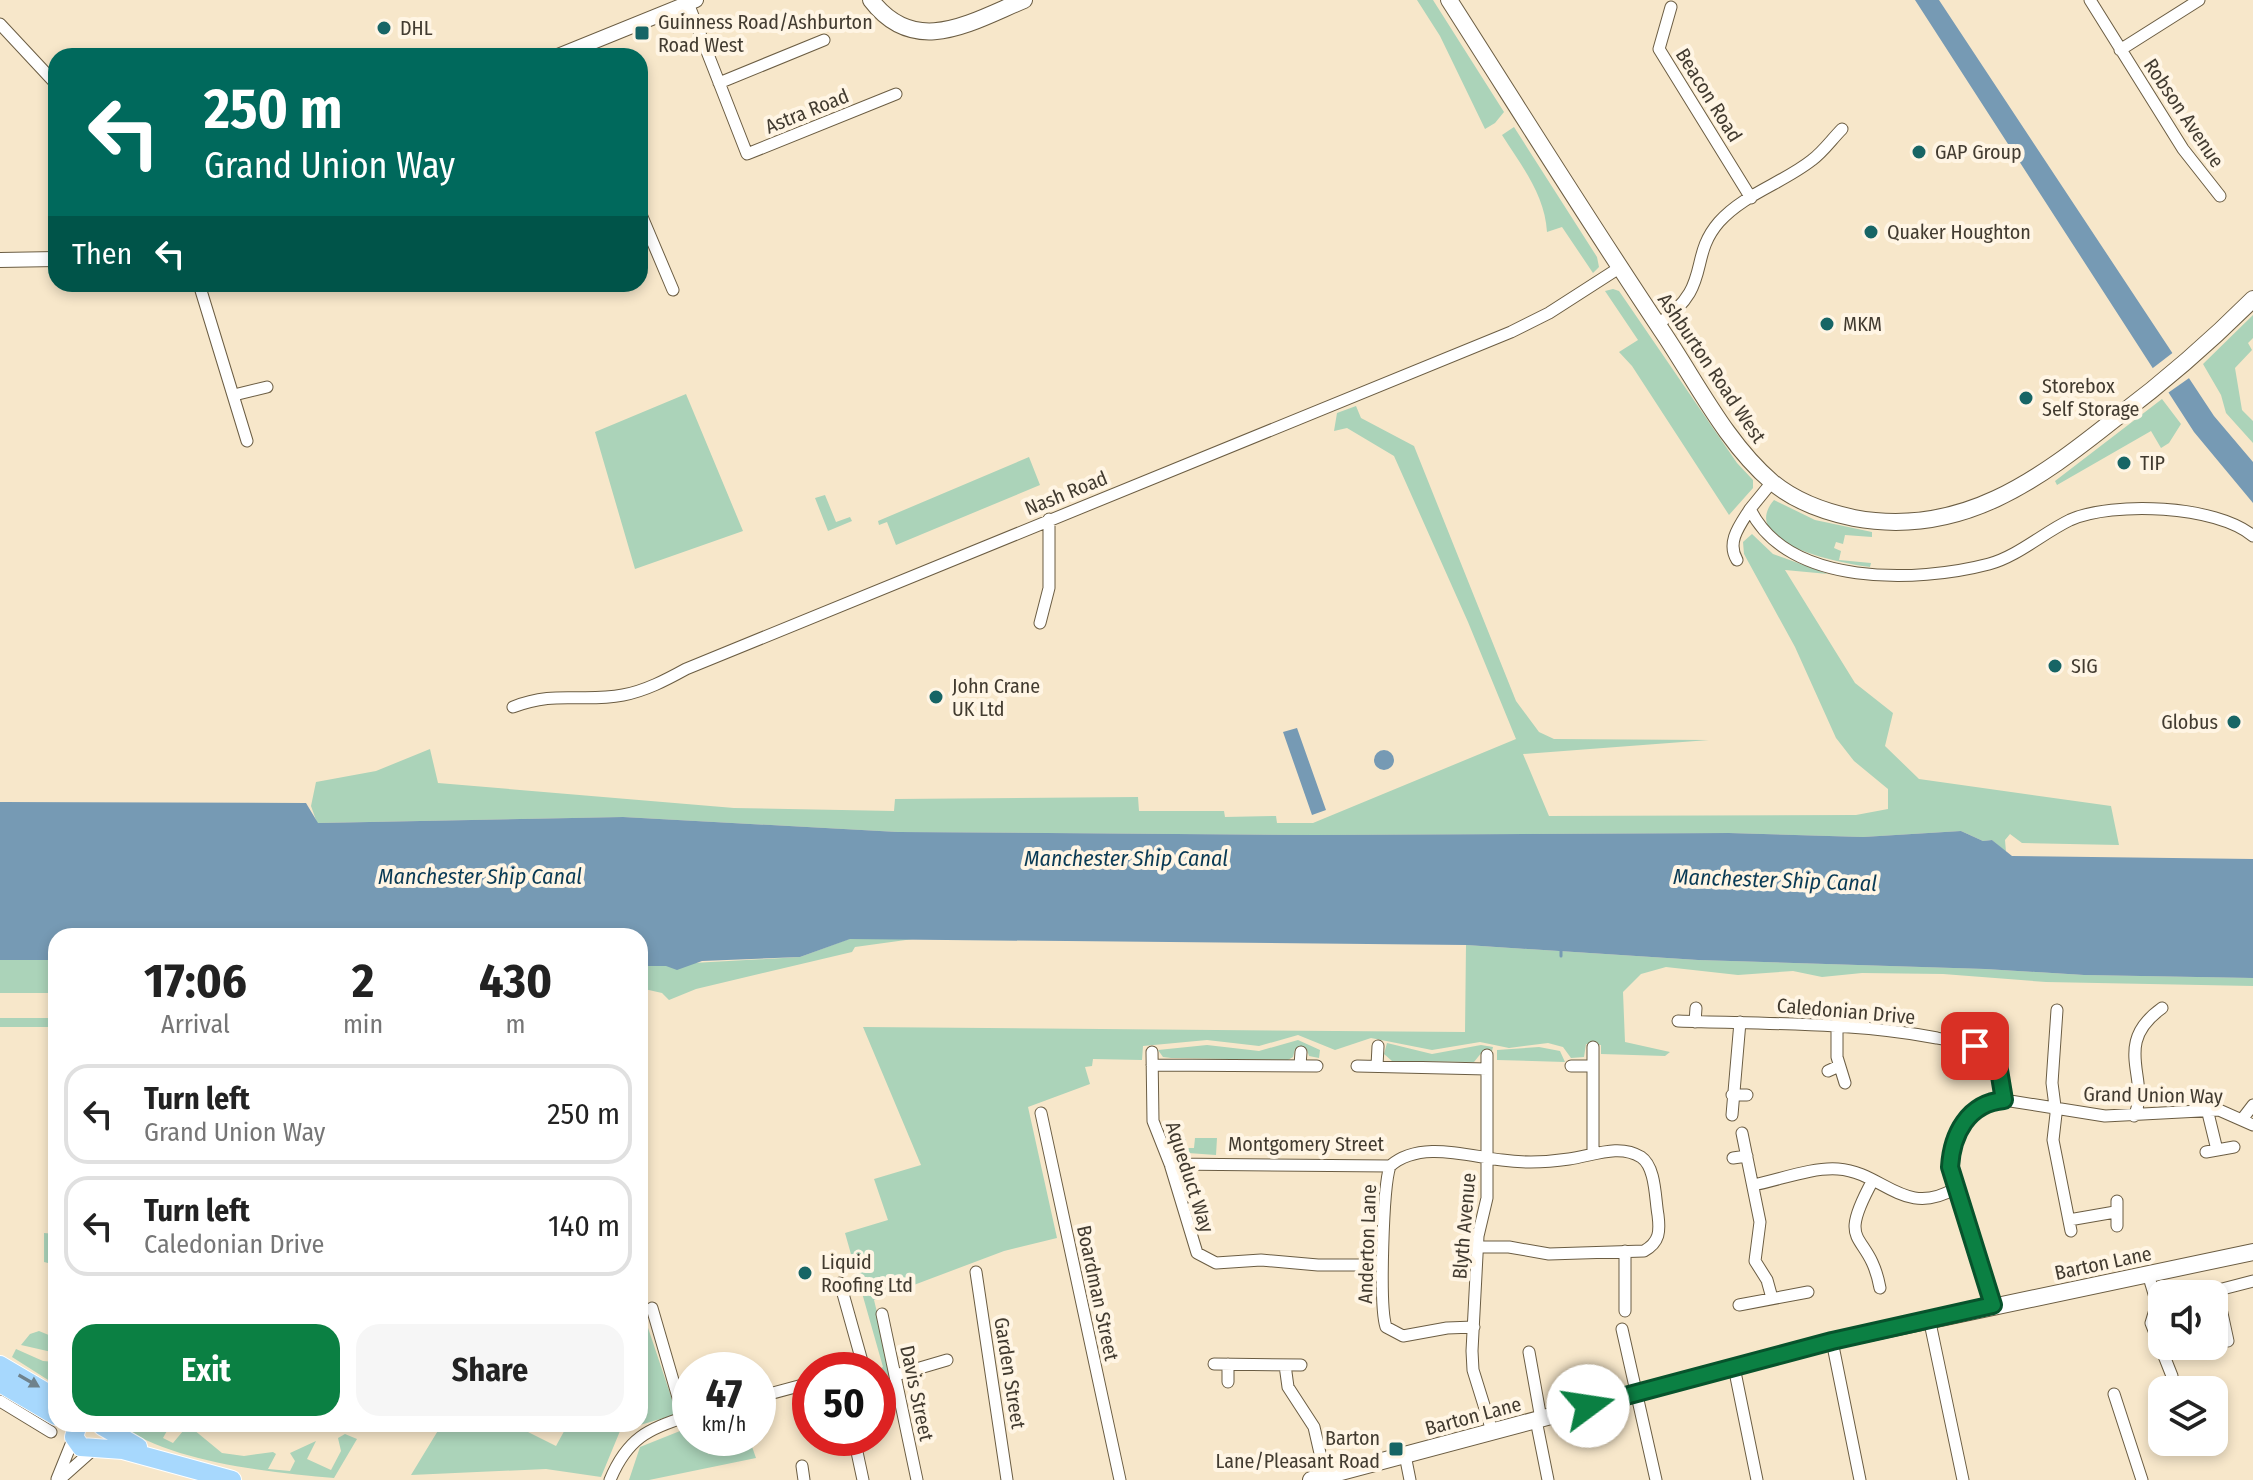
<!DOCTYPE html>
<style>
body{margin:0;font-family:"Fira Sans Condensed",sans-serif;background:#f6f6f6;color:#222;height:100vh;display:flex;flex-direction:column;font-size:30px;white-space:nowrap}
*{box-sizing:border-box;margin:0}
p{font-size:26px;color:#767676}
.icon{flex:none;width:44px;height:44px;fill:none;stroke:currentColor;stroke-width:2;stroke-linecap:round;stroke-linejoin:round}
.map{position:relative;flex:1;overflow:hidden}
.side{position:absolute;left:48px;top:928px;width:600px;height:504px;display:flex;flex-direction:column;background:#fff;border-radius:24px;box-shadow:0 4px 12px #0003}
.side>*{flex:none}
.top-card{position:absolute;left:48px;top:48px;width:600px;height:244px;border-radius:24px;box-shadow:0 4px 12px #0003;background:#00695c;color:#fff;overflow:hidden}
.controls{position:absolute;left:2148px;top:1280px;display:grid;gap:16px}
.controls a{display:grid;place-items:center;width:80px;height:80px;border-radius:16px;background:#fff;box-shadow:0 4px 12px #0003;font-size:40px}
.speed{position:absolute;left:672px;top:1352px;display:flex;gap:16px;font-size:40px;font-weight:700;text-align:center}
.speed>*{display:grid;place-content:center;width:104px;height:104px;border-radius:50%;background:#fff;box-shadow:0 4px 12px #0003;line-height:1}
.speed small{font-size:20px;font-weight:400}
.speed .limit{border:12px solid #d22;background:#fff;color:#111}
.pin{position:absolute;display:grid;place-items:center;width:68px;height:68px;color:#fff;margin:-34px;border-radius:16px;box-shadow:0 4px 12px #0006}
.me{position:absolute;width:88px;margin:-44px;rotate:76deg;stroke-linejoin:round;filter:drop-shadow(0 0 6px #0008)}
.turn{display:flex;align-items:center;gap:28px;height:168px;padding:0 24px;font-size:36px}
.turn .icon{width:104px;height:104px;stroke-width:2.5}
.turn b{display:block;font-size:56px;line-height:68px}
.then{display:flex;align-items:center;height:76px;padding:0 24px;background:#0003;gap:16px;font-size:30px}
.eta{display:flex;justify-content:space-evenly;align-items:center;height:136px;text-align:center}
.eta b{font-size:48px;font-weight:700;line-height:56px}
.primary-button{display:flex;gap:16px;margin-top:auto;padding:16px 24px}
.primary-button a{flex:1;height:92px;border-radius:24px;background:#0b8043;color:#fff;font-size:32px;font-weight:700;line-height:92px;text-align:center}
.primary-button a+a{background:#f6f6f6;color:#222}
ul{padding:0;list-style:none}
li{display:flex;align-items:center;gap:24px;height:100px;margin:0 16px 12px;padding:0 8px;border:4px solid #e0e0e0;border-radius:24px}
li div{flex:1}
li b{display:block;font-size:30px}
li em{font-style:normal}
.map>svg:first-child{display:block}
.green{fill:#abd3b9}
.water{fill:#769ab4}
.pier{fill:#f7e7ca}
.lines{fill:none;stroke-linecap:round;stroke-linejoin:round}
.stream{stroke:#769ab4;stroke-width:3}
.minor-casing{stroke:#6b5d43;stroke-width:13}
.tertiary-casing{stroke:#6b5d43;stroke-width:16}
.secondary-casing{stroke:#6b5d43;stroke-width:18}
.primary-casing{stroke:#fff;stroke-width:20}
.minor{stroke:#fff;stroke-width:11}
.tertiary{stroke:#fff;stroke-width:14}
.secondary{stroke:#fff;stroke-width:16}
.primary{stroke:#a7d8fd;stroke-width:18}
.oneway{fill:#6f828c}
.route-casing{stroke:#07532c;stroke-width:20}
.route{stroke:#0b8043;stroke-width:14}
.poi-dot{fill:#176565;stroke:#fff5e4;stroke-width:3}
.labels{text-anchor:middle;dominant-baseline:central;stroke-width:8;stroke-linejoin:round;paint-order:stroke}
.poi-label{font-size:20px;fill:#423b30;stroke:#fff5e4;text-anchor:start}
.street-label{font-size:20px;fill:#423b30;stroke:#fff5e4}
.water-label{font-size:22px;font-style:italic;fill:#093a55;stroke:#fff5e4}
</style>
<div class="map">
<svg width="2253" height="1480" viewBox="0 0 2253 1480">
<rect width="100%" height="100%" fill="#f7e7ca"/>
<path class="green" d="M 1417,0 L 1433,0 L 1504,112 L 1495,123 L 1485,129 L 1440,36 Z
M 1514,127 L 1597,257 L 1599,267 L 1593,273 L 1562,227 L 1547,232 C 1545,195 1521,165 1502,135 Z
M 1613,289 L 1619,291 L 1737,463 L 1753,480 L 1753,488 L 1729,515 L 1632,366 L 1619,352 L 1638,340 L 1605,291 Z
M 2253,315 L 2253,338 L 2248,343 L 2252,350 L 2235,368 L 2242,410 L 2253,421 L 2253,443 L 2226,413 L 2221,395 L 2203,364 Z
M 686,394 L 743,531 L 635,569 L 595,432 Z
M 2162,399 L 2181,424 L 2169,443 L 2161,448 L 2151,431 L 2057,485 L 2055,481 Z
M 1356,406 L 1361,418 L 1414,446 L 1516,701 L 1539,732 L 1554,739 L 1709,740 L 1523,754 L 1549,816 L 1856,815 L 1888,809 L 1888,789 L 1854,761 L 1836,738 L 1795,647 L 1744,554 L 1743,542 L 1752,534 L 1773,554 L 1828,574 L 1785,570 L 1855,683 L 1893,713 L 1885,746 L 1919,779 L 2111,806 L 2119,845 L 2022,843 L 2010,834 L 2005,840 L 2006,852 L 1992,840 L 1983,841 L 1961,831 L 1863,837 L 1729,833 L 1314,835 L 898,832 L 623,817 L 317,823 L 311,806 L 316,782 L 376,771 L 430,749 L 438,783 L 734,808 L 894,811 L 895,799 L 1138,797 L 1139,811 L 1224,811 L 1225,817 L 1276,816 L 1277,823 L 1313,823 L 1516,739 L 1468,622 L 1394,456 L 1347,428 L 1334,431 L 1337,413 Z
M 1029,457 L 1040,485 L 896,545 L 887,522 L 879,525 L 878,521 Z
M 825,495 L 836,522 L 850,517 L 852,521 L 828,531 L 815,498 Z
M 1774,500 L 1815,520 L 1872,532 L 1872,537 L 1845,535 L 1843,544 L 1836,542 L 1834,548 L 1841,551 L 1839,560 L 1871,563 L 1870,567 C 1846,564 1736,545 1774,500 Z
M 849,939 L 913,939 L 855,947 L 852,952 L 696,989 L 669,1000 L 662,993 L 640,988 L 640,966 L 800,957 Z
M 1466,945 L 1698,960 L 1985,969 L 2084,975 L 2253,978 L 2253,986 L 2046,982 L 1943,974 L 1862,973 L 1822,977 L 1793,971 L 1738,975 L 1666,967 L 1641,974 L 1623,992 L 1625,1042 L 1670,1052 L 1665,1056 L 1601,1054 L 1601,1045 L 1586,1044 L 1584,1057 L 1571,1058 L 1563,1047 L 1548,1043 L 1509,1048 L 1480,1042 L 1432,1050 L 1371,1038 L 1335,1050 L 1298,1035 L 1259,1046 L 1207,1040 L 1143,1046 L 1142,1060 L 1093,1059 L 1092,1066 L 1085,1067 L 1090,1084 L 1028,1107 L 1057,1238 L 1004,1251 L 874,1300 L 892,1373 L 888,1383 L 878,1390 L 877,1370 L 883,1367 L 845,1233 L 888,1220 L 874,1179 L 921,1165 L 863,1027 L 1465,1032 Z
M 0,960 L 56,960 L 56,993 L 0,993 Z
M 0,1018 L 56,1018 L 56,1027 L 0,1027 Z
M 1298,1040 L 1320,1050 L 1319,1058 L 1309,1056 L 1307,1050 L 1295,1049 L 1293,1057 L 1288,1060 L 1171,1058 L 1163,1057 L 1158,1050 L 1207,1045 L 1259,1051 Z
M 1387,1043 L 1432,1054 L 1481,1045 L 1493,1047 L 1492,1051 L 1482,1052 L 1474,1062 L 1392,1061 L 1384,1054 Z
M 1539,1047 L 1560,1051 L 1565,1062 L 1497,1060 L 1497,1050 Z
M 1195,1138 L 1217,1138 L 1216,1155 L 1174,1152 L 1170,1142 L 1186,1139 L 1186,1148 L 1194,1148 Z
M 44,1233 L 56,1234 L 56,1265 L 44,1262 Z
M 640,1304 L 677,1414 L 620,1431 L 601,1477 L 546,1469 L 411,1475 L 442,1424 L 512,1424 L 556,1446 L 568,1424 L 640,1424 Z
M 39,1331 L 56,1338 L 56,1353 L 21,1345 L 30,1334 Z
M 16,1349 L 43,1361 L 56,1362 L 56,1385 L 12,1357 Z
M 119,1424 L 161,1424 L 168,1429 L 163,1438 L 173,1443 L 188,1425 L 222,1453 L 244,1456 L 273,1452 L 276,1454 L 268,1469 L 290,1471 L 295,1461 L 290,1453 L 316,1441 L 307,1459 L 331,1470 L 341,1451 L 338,1438 L 345,1434 L 357,1439 L 334,1478 C 273,1473 168,1462 119,1424 Z
M 690,1427 L 690,1438 L 704,1438 L 708,1454 L 750,1441 L 756,1458 L 649,1480 L 629,1480 L 640,1447 Z"/>
<path class="water" d="M 1915,0 L 1939,0 L 2214,416 L 2253,462 L 2253,503 L 2194,432 Z
M 1297,728 L 1326,810 L 1312,815 L 1283,732 Z
M1374 760a10 10 0 1 1 20 0a10 10 0 1 1-20 0Z
M 0,802 L 306,803 L 318,823 L 623,817 L 898,832 L 1314,835 L 1729,833 L 1863,837 L 1961,831 L 1983,841 L 1992,840 L 2012,856 L 2253,859 L 2253,978 L 2084,975 L 1985,969 L 1698,960 L 1466,945 L 850,939 L 800,957 L 702,961 L 677,970 L 666,966 L 640,966 L 640,936 L 56,936 L 56,960 L 0,960 Z"/>
<path class="pier" d="M 2175,351 L 2192,376 L 2165,395 L 2149,371 Z"/>
<g class="lines">
<path class="stream" d="M 1561,956 L 1561,951"/>
<g class="minor-casing">
<path id="minor" d="M 2090,0 L 2183,149 L 2220,196
M 688,3 L 747,154 L 896,94
M 1671,7 L 1659,49 L 1751,198
M 0,24 L 56,84
M 2120,50 L 2199,0
M 719,83 L 824,40
M 640,212 L 673,290
M 199,284 L 247,441
M 1658,324 C 1714,286 1687,259 1719,222 C 1744,194 1783,183 1812,160 C 1823,152 1832,139 1842,129
M 234,395 L 267,387
M 1772,482 L 1750,509 C 1788,587 1917,583 1989,564 C 2018,556 2043,533 2070,520 C 2113,501 2216,505 2253,536
M 1737,560 C 1726,542 1740,525 1750,509
M 1040,623 L 1049,588 L 1049,519
M 513,707 C 556,690 581,703 623,695 C 645,691 666,680 686,669 L 1511,332 L 1549,313 L 1619,268
M 2057,1010 L 2052,1083 L 2056,1114 L 2053,1140 L 2071,1231
M 1678,1021 C 1765,1024 1851,1022 1937,1038 C 1955,1042 1975,1043 1990,1055 C 2003,1065 2005,1084 2004,1100
M 1695,1022 L 1696,1008
M 1837,1024 L 1837,1057 L 1845,1083
M 1593,1047 L 1593,1153
M 1152,1052 L 1153,1121 L 1170,1164 L 1197,1253 L 1216,1263 L 1261,1260 L 1318,1265 L 1382,1265
M 1487,1055 L 1487,1198 L 1478,1236 L 1472,1351 L 1473,1370 L 1492,1431
M 1152,1065 L 1317,1066
M 1300,1065 L 1301,1052
M 1357,1066 L 1487,1069
M 1377,1066 L 1378,1046
M 1571,1066 L 1592,1066
M 1828,1071 L 1839,1066
M 1732,1095 L 1747,1095
M 2207,1109 L 2217,1150
M 1041,1113 L 1120,1480
M 1732,1115 L 1740,1022
M 2134,1116 C 2152,1080 2110,1045 2162,1008
M 2243,1118 L 2253,1105
M 1742,1133 L 1760,1222 L 1755,1261 L 1767,1280 L 1772,1298
M 2206,1152 L 2234,1147
M 1733,1158 L 1747,1156
M 1170,1164 L 1390,1166 C 1420,1140 1467,1156 1502,1160 C 1523,1163 1549,1162 1569,1159 C 1592,1156 1619,1143 1641,1157 C 1656,1167 1655,1199 1658,1215 C 1660,1231 1660,1242 1644,1251 L 1549,1254 L 1509,1247 L 1478,1247
M 1390,1166 C 1383,1187 1379,1306 1386,1327 L 1403,1336 L 1447,1328 L 1474,1327
M 1873,1180 C 1834,1251 1869,1228 1880,1288
M 1753,1185 C 1779,1180 1812,1167 1838,1169 C 1883,1172 1904,1218 1954,1189
M 2117,1201 L 2117,1226
M 2069,1220 L 2115,1212
M 976,1272 L 1007,1480
M 2148,1274 L 2158,1307
M 840,1283 L 863,1365 L 855,1370
M 2217,1290 L 2228,1341
M 2203,1294 L 2253,1281
M 1739,1305 L 1808,1292
M 1993,1305 L 1950,1167 L 1960,1127 L 1980,1106 L 2004,1100 L 2105,1116 L 2219,1110 L 2253,1125
M 2162,1306 L 2155,1310 L 2151,1323 L 2172,1376
M 652,1308 L 684,1418
M 1625,1311 L 1625,1251
M 882,1314 L 917,1480
M 1929,1318 L 1963,1480
M 1622,1329 L 1656,1480
M 1832,1341 L 1860,1480
M 1529,1352 L 1541,1419
M 1214,1364 L 1301,1365
M 1228,1364 L 1228,1382
M 1285,1365 L 1288,1387 L 1314,1427 L 1325,1475
M 1734,1367 L 1757,1480
M 896,1375 L 947,1360
M 2114,1394 L 2142,1480
M 758,1397 L 810,1383
M 0,1401 L 51,1432
M 1536,1420 L 1548,1480
M 854,1438 L 863,1480
M 1405,1455 L 1410,1480
M 802,1466 L 804,1480
M 57,1479 L 74,1437
M 59,1480 L 94,1449
M 610,1480 C 627,1439 648,1428 689,1416"/>
</g>
<g class="tertiary-casing">
<path id="tertiary" d="M 558,56 L 696,0
M 0,260 L 56,259"/>
</g>
<g class="secondary-casing">
<path id="secondary" d="M 871,0 C 915,58 971,22 1024,0
M 1449,0 C 1520,111 1589,222 1662,331 C 1696,381 1726,443 1772,482 C 1796,502 1825,512 1854,518 C 1961,538 2038,480 2116,418 C 2165,381 2210,342 2253,299
M 1311,1480 L 1832,1341 L 2253,1252"/>
</g>
<g class="primary-casing">
<path id="primary" d="M 0,1365 L 56,1398
M 0,1383 L 56,1416
M 78,1424 L 74,1437 L 81,1447 L 123,1450 L 232,1480
M 102,1426 L 138,1447"/>
</g>
<use href="#minor" class="minor"/>
<use href="#tertiary" class="tertiary"/>
<use href="#secondary" class="secondary"/>
<use href="#primary" class="primary"/>
</g>
<defs><path id="oneway-solid" d="M-6-.8H1V-3.2L6.5 0L1 3.2V.8H-6Z" transform="scale(2)"/></defs>
<use class="oneway" href="#oneway-solid" transform="translate(29 1381) rotate(30)"/>
<g class="lines">
<g class="route-casing">
<path id="route" d="M 1588,1406 L 1832,1341 L 1993,1305 L 1950,1167 C 1952,1134 1968,1103 2004,1100 L 1998,1064 L 1975,1046"/>
</g>
<use href="#route" class="route"/>
</g>
<g class="poi-dot">
<circle cx="384" cy="28" r="8"/>
<rect x="634" y="25" width="16" height="16" rx="4"/>
<circle cx="1919" cy="152" r="8"/>
<circle cx="1871" cy="232" r="8"/>
<circle cx="1827" cy="324" r="8"/>
<circle cx="2026" cy="398" r="8"/>
<circle cx="2124" cy="463" r="8"/>
<circle cx="2055" cy="666" r="8"/>
<circle cx="936" cy="697" r="8"/>
<circle cx="2234" cy="722" r="8"/>
<circle cx="805" cy="1273" r="8"/>
<rect x="1388" y="1441" width="16" height="16" rx="4"/>
</g>
<g class="labels">
<g class="poi-label">
<text x="658" y="22">Guinness Road/Ashburton<tspan x="658" dy="23">Road West</tspan></text>
<text x="400" y="28">DHL</text>
<text x="1935" y="152">GAP Group</text>
<text x="1887" y="232">Quaker Houghton</text>
<text x="1843" y="324">MKM</text>
<text x="2042" y="386">Storebox<tspan x="2042" dy="23">Self Storage</tspan></text>
<text x="2140" y="463">TIP</text>
<text x="2071" y="666">SIG</text>
<text x="952" y="686">John Crane<tspan x="952" dy="23">UK Ltd</tspan></text>
<text x="2218" y="722" text-anchor="end">Globus</text>
<text x="821" y="1262">Liquid<tspan x="821" dy="23">Roofing Ltd</tspan></text>
<text x="1380" y="1438" text-anchor="end">Barton<tspan x="1380" dy="23">Lane/Pleasant Road</tspan></text>
</g>
<g class="street-label">
<text transform="translate(1709 95) rotate(58)">Beacon Road</text>
<text transform="translate(807 111) rotate(-22)">Astra Road</text>
<text transform="translate(2184 113) rotate(56)">Robson Avenue</text>
<text transform="translate(1712 368) rotate(56)">Ashburton Road West</text>
<text transform="translate(1066 493) rotate(-22)">Nash Road</text>
<text transform="translate(1846 1011) rotate(5)">Caledonian Drive</text>
<text transform="translate(2153 1095) rotate(1)">Grand Union Way</text>
<text x="1306" y="1144">Montgomery Street</text>
<text transform="translate(1190 1177) rotate(72)">Aqueduct Way</text>
<text transform="translate(1464 1226) rotate(-85)">Blyth Avenue</text>
<text transform="translate(1367 1244) rotate(-88)">Anderton Lane</text>
<text transform="translate(2103 1263) rotate(-12)">Barton Lane</text>
<text transform="translate(1098 1293) rotate(78)">Boardman Street</text>
<text transform="translate(1010 1373) rotate(81)">Garden Street</text>
<text transform="translate(917 1393) rotate(78)">Davis Street</text>
<text transform="translate(1473 1416) rotate(-15)">Barton Lane</text>
</g>
<g class="water-label">
<text x="1126" y="858">Manchester Ship Canal</text>
<text x="480" y="876">Manchester Ship Canal</text>
<text transform="translate(1775 880) rotate(2)">Manchester Ship Canal</text>
</g>
</g>
</svg>
<div class="controls">
<a><svg class="icon" aria-label="sound" viewBox="0 0 24 24"><path d="M4 9h4l5-4v14l-5-4H4zM17 9q2 3 0 6"/></svg></a>
<a><svg class="icon" aria-label="layers" viewBox="0 0 24 24"><path d="M12 4l9 5-9 5-9-5zM3 14l9 5 9-5"/></svg></a>
</div>
<div class="speed"><div>47<small>km/h</small></div><div class="limit">50</div></div>
<div class="pin" style="left:1975px;top:1046px;background:#d93025"><svg class="icon" aria-label="arrive" viewBox="0 0 24 24"><path d="M6 21V4h12l-3 4 3 4H6"/></svg></div>
<svg class="me" style="left:1588px;top:1406px" viewBox="-20 -20 40 40"><circle r="19" fill="#fff"/><path d="M0-13L10 11 0 6-10 11z" fill="#0b8043"/></svg>
<div class="top-card">
<div class="turn"><svg class="icon" aria-label="left" viewBox="0 0 24 24"><path d="M17 20v-9H6M10 6l-5 5 5 5"/></svg><div><b>250 m</b>Grand Union Way</div></div>
<div class="then">Then<svg class="icon" aria-label="left" viewBox="0 0 24 24"><path d="M17 20v-9H6M10 6l-5 5 5 5"/></svg></div>
</div>
<section class="side">
<div class="eta">
<div><b>17:06</b><p>Arrival</p></div>
<div><b>2</b><p>min</p></div>
<div><b>430</b><p>m</p></div>
</div>
<ul>
<li><svg class="icon" aria-label="left" viewBox="0 0 24 24"><path d="M17 20v-9H6M10 6l-5 5 5 5"/></svg><div><b>Turn left</b><p>Grand Union Way</p></div><em>250 m</em></li>
<li><svg class="icon" aria-label="left" viewBox="0 0 24 24"><path d="M17 20v-9H6M10 6l-5 5 5 5"/></svg><div><b>Turn left</b><p>Caledonian Drive</p></div><em>140 m</em></li>
</ul>
<div class="primary-button"><a>Exit</a><a>Share</a></div>
</section>
</div>
